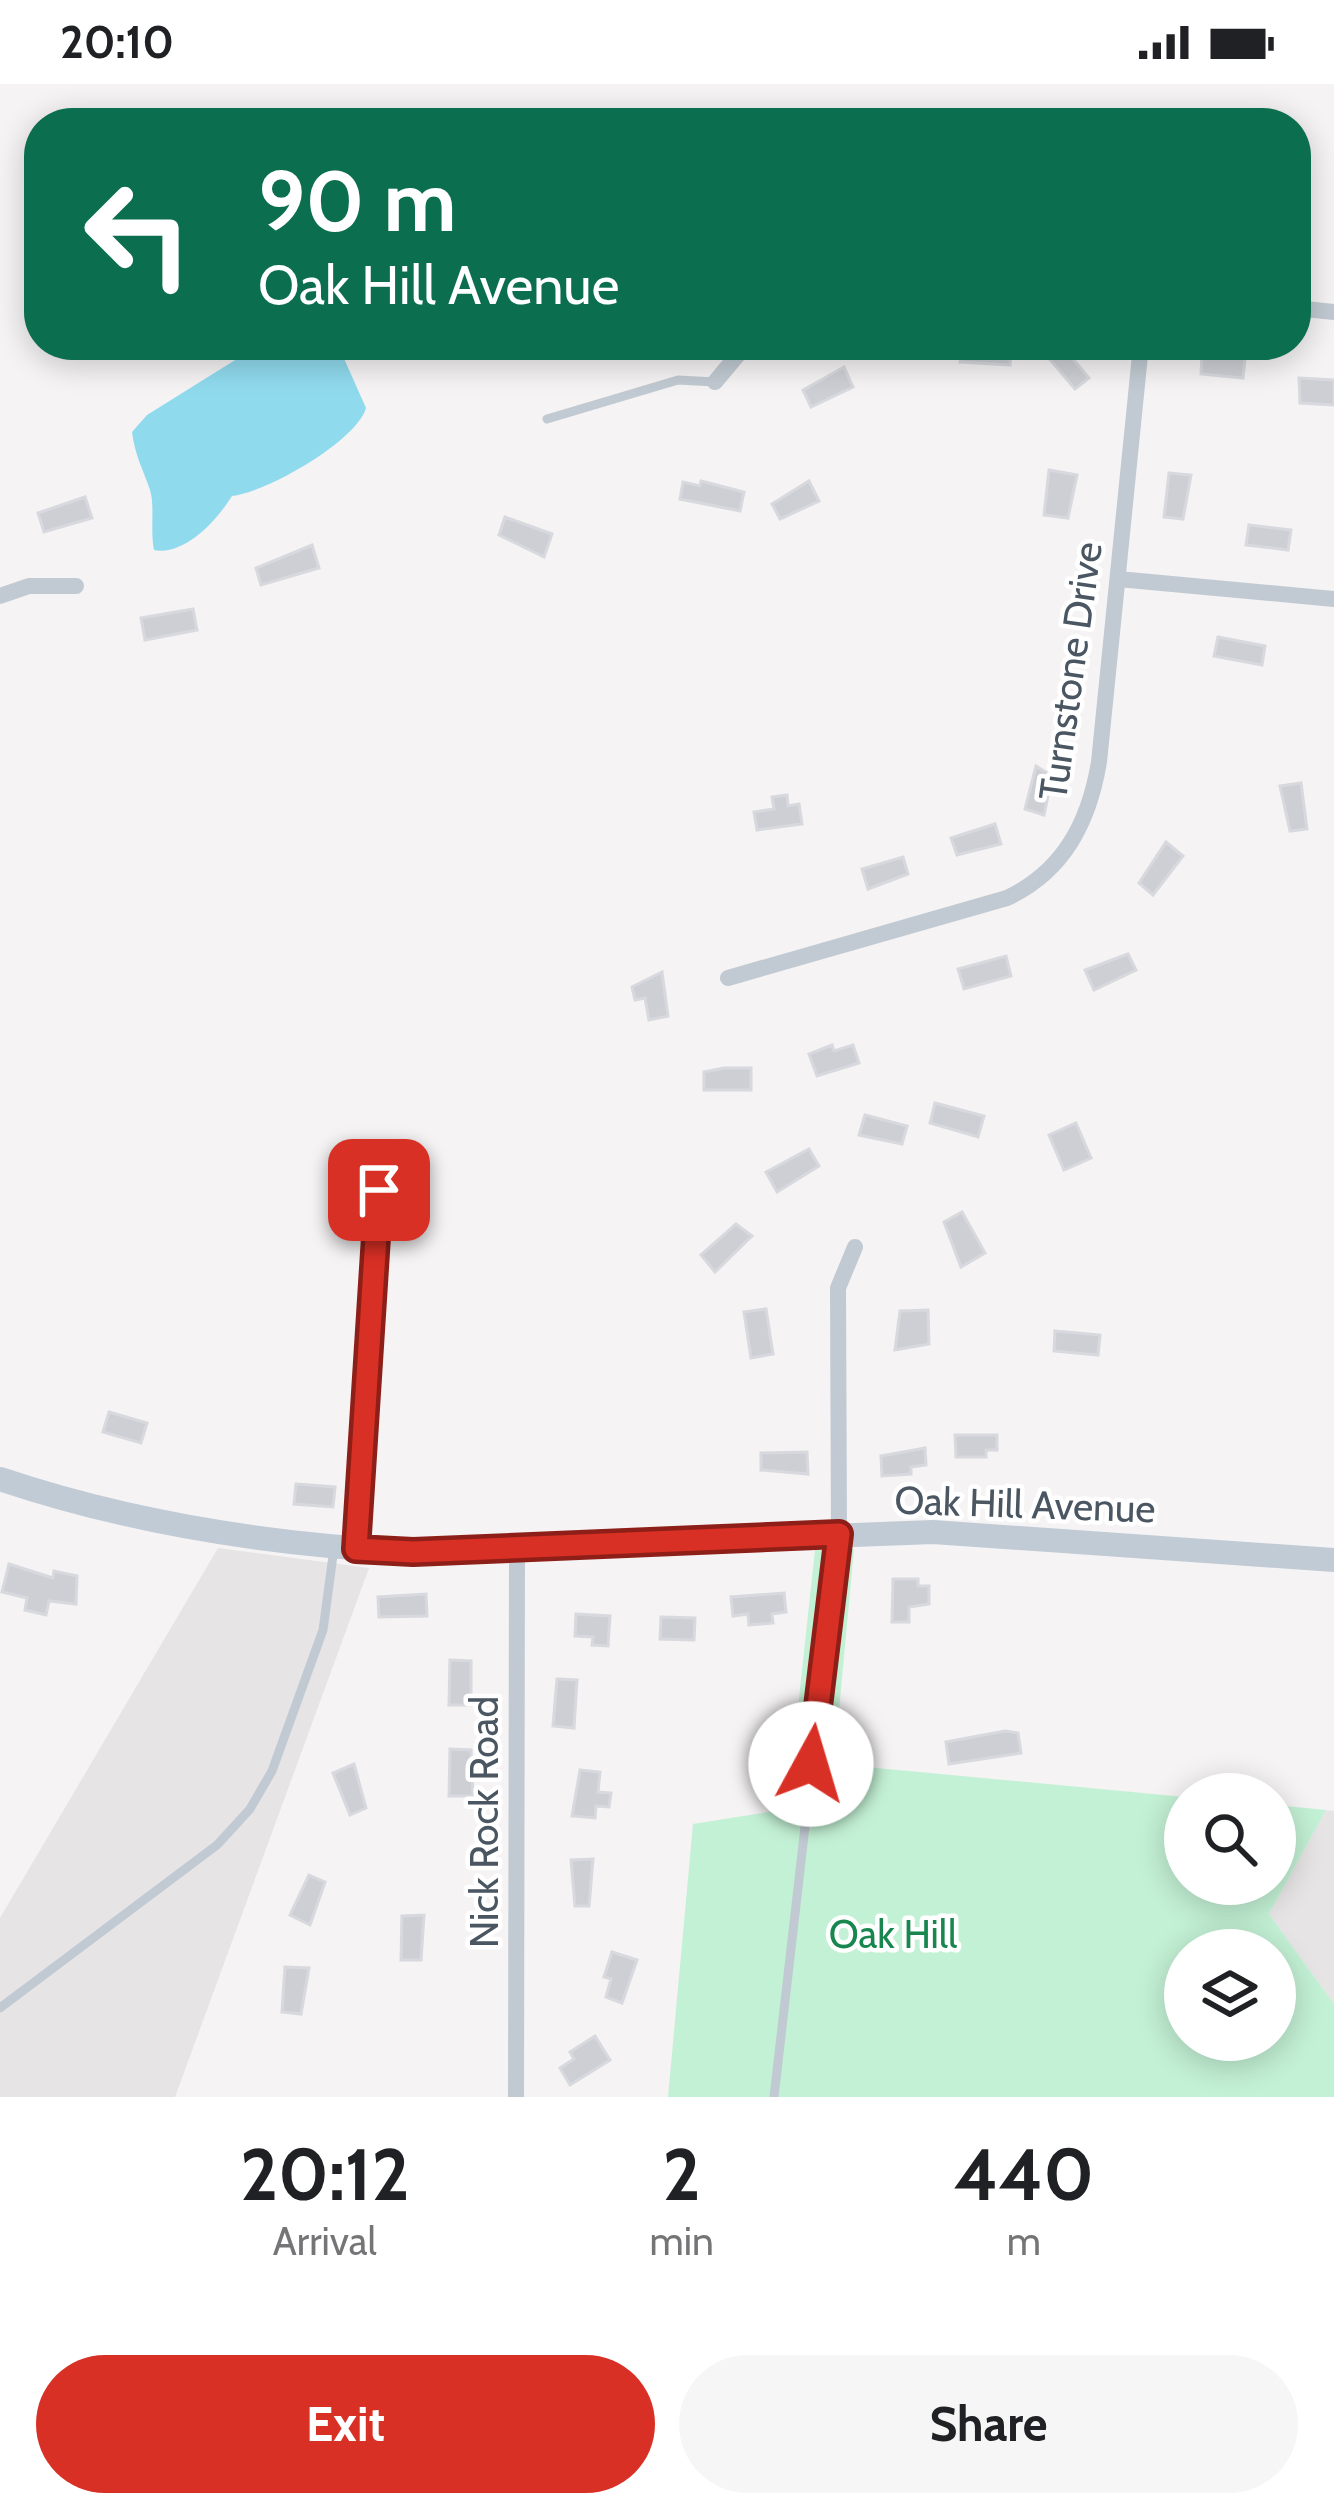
<!DOCTYPE html>
<style>
body{margin:0;font-family:Cabin,sans-serif;background:#f6f6f6;color:#202124;height:100vh;display:flex;flex-direction:column;font-size:45px;white-space:nowrap}
*{box-sizing:border-box;margin:0}
p{font-size:39px;color:#757577}
.icon{flex:none;width:66px;height:66px;fill:none;stroke:currentColor;stroke-width:2;stroke-linecap:round;stroke-linejoin:round}
.map{position:relative;height:2013px;overflow:hidden}
.drawer{display:flex;flex-direction:column;background:#fff;flex:1}
.drawer>*{flex:none}
.guide{position:absolute;left:24px;top:24px;width:1287px;height:252px;border-radius:48px;box-shadow:0 6px 30px #0003;background:#0b6e4f;color:#fff;overflow:hidden}
.controls{position:absolute;left:1164px;top:1689px;display:grid;gap:24px}
.controls a{display:grid;place-items:center;width:132px;height:132px;border-radius:50%;background:#fff;box-shadow:0 6px 30px #0003;font-size:60px}
.pin{position:absolute;display:grid;place-items:center;width:102px;height:102px;color:#fff;margin:-51px;border-radius:24px;box-shadow:0 6px 18px #0006}
.me{position:absolute;width:132px;margin:-66px;rotate:6deg;stroke-linejoin:round;filter:drop-shadow(0 0 9px #0008)}
.turn{display:flex;align-items:center;gap:42px;height:252px;padding:0 36px;font-size:54px}
.turn .icon{width:156px;height:156px;stroke-width:2.5}
.turn b{display:block;font-size:84px;line-height:102px}
.eta{display:flex;justify-content:space-evenly;align-items:center;height:204px;text-align:center}
.eta b{font-size:72px;font-weight:700;line-height:84px}
.primary-button{display:flex;gap:24px;margin-top:auto;padding:24px 36px}
.primary-button a{flex:1;height:138px;border-radius:72px;background:#d93025;color:#fff;font-size:48px;font-weight:700;line-height:138px;text-align:center}
.primary-button a+a{background:#f6f6f6;color:#202124}
.status{display:flex;justify-content:space-between;align-items:center;height:84px;padding:0 60px;background:#fff;direction:ltr}
.status svg{height:33px;fill:currentColor}
.map>svg:first-child{display:block}
.education{fill:#e6e4e5}
.green{fill:#c3f1d5;fill-rule:evenodd}
.water{fill:#90daee}
.building{fill:#cdcfd5;stroke:#d7d9de;stroke-width:3}
.lines{fill:none;stroke-linecap:round;stroke-linejoin:round}
.lane{stroke:#c1cad2;stroke-width:9}
.street{stroke:#c1cad2;stroke-width:16}
.secondary{stroke:#c1cbd6;stroke-width:24}
.route-casing{stroke:#8d1f18;stroke-width:30}
.route{stroke:#d93025;stroke-width:21}
.labels{text-anchor:middle;dominant-baseline:central;stroke-width:9;stroke-linejoin:round;paint-order:stroke}
.street-label{font-size:39px;fill:#4a5661;stroke:#fff}
.park-label{font-size:39px;fill:#17864f;stroke:#fff}
</style>
<div class="status"><b>20:10</b><svg viewBox="0 0 49 12"><path d="M0 12V9h3v3zM5 12V6h3v6zM10 12V3h3v9zM15 12V0h3v12zM26 1h20v11H26zM47 4h2v5h-2z"/></svg></div>
<div class="map">
<svg width="1334" height="2013" viewBox="0 0 1334 2013">
<rect width="100%" height="100%" fill="#f5f3f3"/>
<path class="education" d="M 218,1464 L 369,1484 L 175,2013 L 0,2013 L 0,1834 Z
M 1326,1726 L 1334,1727 L 1334,1920 L 1269,1830 Z"/>
<path class="green" d="M 854,1465 L 834,1680 L 1185,1713 L 1185,1800 L 1275,1800 L 1275,1721 L 1326,1726 L 1269,1830 L 1334,1920 L 1334,2013 L 668,2013 L 693,1740 L 787,1725 L 815,1466 ZM 1185,1866 L 1275,1866 L 1275,1956 L 1185,1956 Z"/>
<path class="water" d="M 259,261 L 338,261 L 366,324 C 356,358 265,409 232,412 C 217,436 185,472 154,466 C 150,447 155,421 150,406 C 143,385 135,372 132,348 L 147,331 Z"/>
<path class="building" d="M 962,261 L 1012,261 L 1010,281 L 960,278 Z
M 1061,261 L 1089,294 L 1075,305 L 1047,272 Z
M 1202,271 L 1245,275 L 1243,294 L 1201,290 Z
M 844,283 L 853,303 L 811,323 L 803,306 Z
M 1299,294 L 1334,296 L 1334,321 L 1300,319 Z
M 1049,386 L 1077,391 L 1068,434 L 1044,431 Z
M 1169,389 L 1191,391 L 1183,435 L 1164,433 Z
M 701,397 L 744,408 L 740,427 L 680,415 L 683,398 L 700,402 Z
M 809,397 L 819,417 L 780,435 L 772,420 Z
M 85,413 L 92,434 L 44,448 L 38,429 Z
M 505,433 L 552,450 L 544,473 L 499,451 Z
M 1249,441 L 1291,446 L 1288,466 L 1246,461 Z
M 312,461 L 319,484 L 261,501 L 256,484 Z
M 193,525 L 197,546 L 145,556 L 141,534 Z
M 1218,553 L 1265,562 L 1262,581 L 1214,572 Z
M 1036,682 L 1052,692 L 1044,731 L 1025,725 Z
M 1301,699 L 1307,745 L 1290,747 L 1280,702 Z
M 787,711 L 788,722 L 799,720 L 802,740 L 757,746 L 754,728 L 774,725 L 772,713 Z
M 995,740 L 1001,760 L 957,771 L 951,754 Z
M 1166,758 L 1183,772 L 1153,811 L 1139,799 Z
M 903,773 L 908,790 L 868,805 L 862,785 Z
M 1128,870 L 1136,886 L 1094,906 L 1085,886 Z
M 1006,872 L 1011,892 L 964,905 L 958,885 Z
M 662,888 L 668,932 L 649,936 L 645,914 L 635,916 L 632,903 Z
M 832,961 L 834,967 L 853,961 L 859,979 L 817,992 L 809,970 Z
M 724,984 L 751,984 L 751,1006 L 704,1006 L 704,988 Z
M 935,1019 L 984,1032 L 978,1053 L 930,1039 Z
M 865,1031 L 907,1042 L 902,1060 L 859,1051 Z
M 1076,1039 L 1091,1074 L 1064,1086 L 1049,1051 Z
M 809,1065 L 819,1082 L 777,1108 L 766,1088 Z
M 962,1128 L 985,1169 L 961,1183 L 944,1138 Z
M 736,1140 L 752,1152 L 715,1188 L 701,1171 Z
M 766,1225 L 773,1270 L 751,1274 L 744,1228 Z
M 928,1226 L 929,1260 L 895,1266 L 900,1227 Z
M 1055,1247 L 1100,1251 L 1098,1271 L 1054,1267 Z
M 109,1328 L 147,1339 L 141,1359 L 103,1348 Z
M 955,1351 L 997,1351 L 997,1366 L 986,1366 L 986,1373 L 956,1373 Z
M 925,1364 L 926,1381 L 911,1383 L 911,1390 L 882,1392 L 881,1372 Z
M 807,1368 L 808,1390 L 761,1386 L 761,1369 Z
M 296,1400 L 335,1403 L 333,1423 L 294,1420 Z
M 9,1480 L 53,1494 L 54,1487 L 77,1492 L 76,1520 L 49,1517 L 46,1531 L 25,1526 L 27,1514 L 2,1508 Z
M 893,1495 L 918,1495 L 918,1502 L 929,1502 L 929,1520 L 909,1523 L 909,1538 L 892,1538 Z
M 784,1509 L 786,1528 L 772,1530 L 773,1539 L 749,1541 L 748,1530 L 733,1532 L 731,1513 Z
M 426,1510 L 427,1532 L 379,1533 L 378,1513 Z
M 576,1530 L 610,1532 L 608,1562 L 592,1561 L 593,1553 L 575,1552 Z
M 661,1533 L 695,1534 L 694,1556 L 660,1555 Z
M 450,1576 L 471,1577 L 471,1621 L 449,1621 Z
M 557,1595 L 577,1596 L 574,1644 L 553,1642 Z
M 1005,1647 L 1018,1649 L 1021,1669 L 949,1680 L 946,1658 Z
M 450,1665 L 471,1666 L 473,1712 L 449,1712 Z
M 354,1680 L 366,1724 L 350,1731 L 333,1689 Z
M 580,1686 L 600,1688 L 598,1708 L 611,1709 L 609,1723 L 596,1722 L 595,1734 L 572,1732 Z
M 593,1775 L 589,1822 L 575,1822 L 571,1776 Z
M 309,1791 L 325,1798 L 310,1841 L 290,1831 Z
M 424,1831 L 421,1876 L 401,1876 L 402,1832 Z
M 612,1868 L 637,1876 L 622,1919 L 606,1913 L 611,1895 L 604,1893 Z
M 285,1883 L 309,1884 L 301,1930 L 282,1928 Z
M 595,1952 L 610,1976 L 570,2001 L 560,1984 L 574,1975 L 570,1968 Z"/>
<g class="lines">
<path class="lane" d="M 547,335 L 678,296 L 715,298
M 0,1924 L 217,1761 L 250,1725 L 272,1687 L 323,1546 L 334,1464
M 774,2013 L 838,1455"/>
<path class="street" d="M 1296,224 L 1334,228
M 715,298 L 746,261
M 1118,495 L 1334,515
M 0,512 L 29,502 L 76,502
M 728,894 L 1007,814 C 1064,787 1089,738 1099,678 L 1141,261
M 839,1450 L 838,1204 L 855,1163
M 356,1465 L 379,1106
M 516,2013 L 517,1463"/>
<path class="secondary" d="M 0,1395 C 134,1440 272,1461 413,1468 L 933,1448 L 1334,1476"/>
</g>
<g class="lines">
<g class="route-casing">
<path id="route" d="M 379,1106 L 356,1465 L 413,1468 L 839,1450 L 811,1680"/>
</g>
<use href="#route" class="route"/>
</g>
<g class="labels">
<g class="street-label">
<text transform="translate(1070 587) rotate(-82)">Turnstone Drive</text>
<text transform="translate(1025 1420) rotate(2)">Oak Hill Avenue</text>
<text transform="translate(484 1738) rotate(-90)">Nick Rock Road</text>
</g>
<g class="park-label">
<text x="893" y="1850">Oak Hill</text>
</g>
</g>
</svg>
<div class="controls">
<a><svg class="icon" aria-label="search" viewBox="0 0 24 24"><circle cx="10" cy="10" r="6"/><path d="M15 15l6 6"/></svg></a>
<a><svg class="icon" aria-label="layers" viewBox="0 0 24 24"><path d="M12 4l9 5-9 5-9-5zM3 14l9 5 9-5"/></svg></a>
</div>
<div class="pin" style="left:379px;top:1106px;background:#d93025"><svg class="icon" aria-label="arrive" viewBox="0 0 24 24"><path d="M6 21V4h12l-3 4 3 4H6"/></svg></div>
<svg class="me" style="left:811px;top:1680px" viewBox="-20 -20 40 40"><circle r="19" fill="#fff"/><path d="M0-13L10 11 0 6-10 11z" fill="#d93025"/></svg>
<div class="guide">
<div class="turn"><svg class="icon" aria-label="left" viewBox="0 0 24 24"><path d="M17 20v-9H6M10 6l-5 5 5 5"/></svg><div><b>90 m</b>Oak Hill Avenue</div></div>
</div>
</div>
<section class="drawer">
<div class="eta">
<div><b>20:12</b><p>Arrival</p></div>
<div><b>2</b><p>min</p></div>
<div><b>440</b><p>m</p></div>
</div>
<div class="primary-button"><a>Exit</a><a>Share</a></div>
</section>
